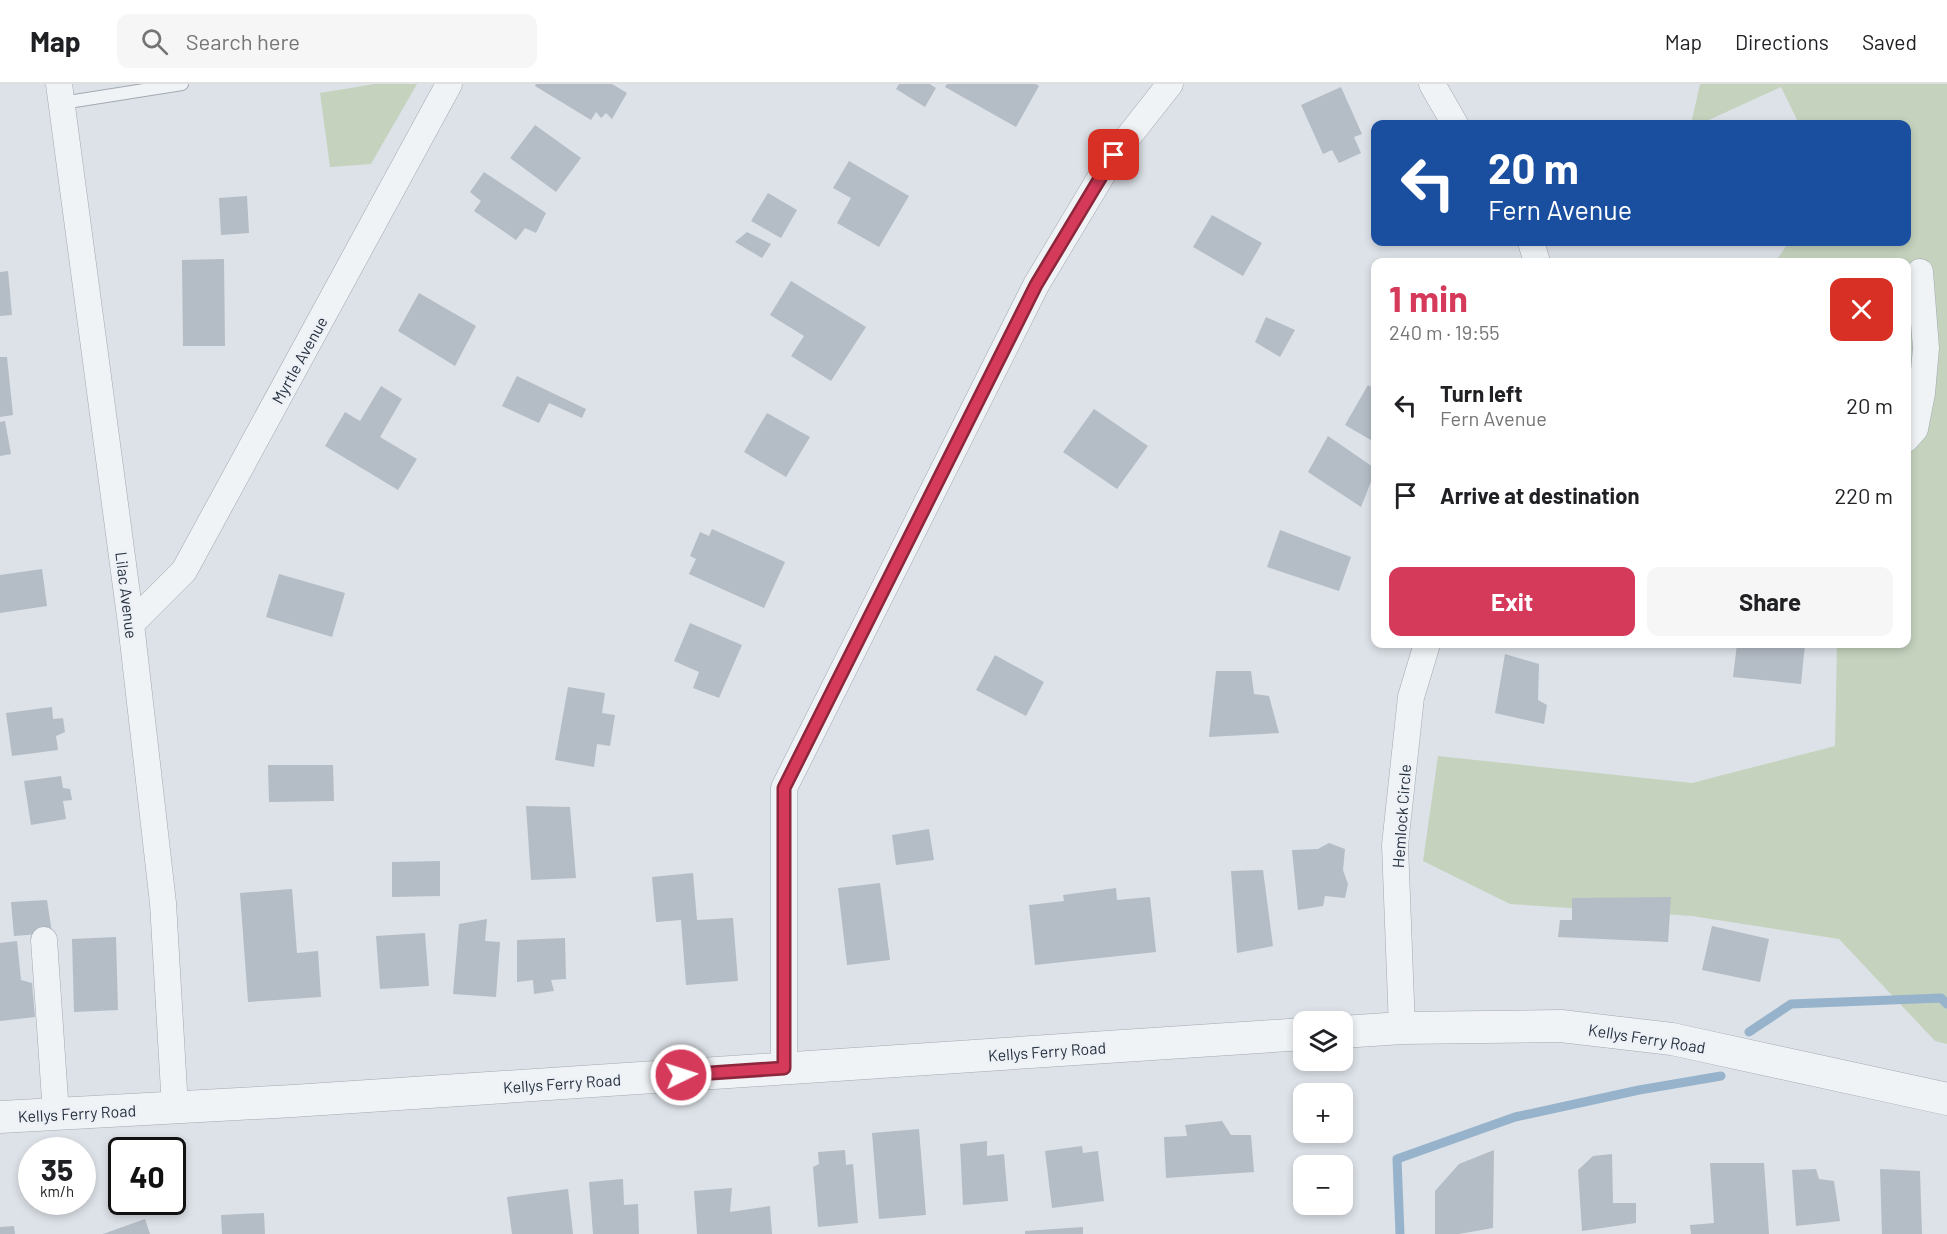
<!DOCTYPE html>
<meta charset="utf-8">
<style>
body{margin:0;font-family:Barlow,sans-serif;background:#f6f6f6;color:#202124;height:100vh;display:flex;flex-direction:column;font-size:22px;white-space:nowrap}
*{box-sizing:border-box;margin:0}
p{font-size:20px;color:#757577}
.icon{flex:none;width:33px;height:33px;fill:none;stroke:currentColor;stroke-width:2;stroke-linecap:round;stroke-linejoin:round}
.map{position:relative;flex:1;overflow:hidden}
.panel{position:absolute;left:1371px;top:174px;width:540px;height:390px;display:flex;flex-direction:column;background:#fff;border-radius:12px;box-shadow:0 3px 9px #0003}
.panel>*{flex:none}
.hud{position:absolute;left:1371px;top:36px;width:540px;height:126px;border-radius:12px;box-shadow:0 3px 9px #0003;background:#1a4fa0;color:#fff;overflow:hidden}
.controls{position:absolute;left:1293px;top:927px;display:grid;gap:12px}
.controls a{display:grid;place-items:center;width:60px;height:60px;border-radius:12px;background:#fff;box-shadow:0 3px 9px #0003;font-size:30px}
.speed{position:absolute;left:18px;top:1053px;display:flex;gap:12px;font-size:30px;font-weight:700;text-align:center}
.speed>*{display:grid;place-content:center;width:78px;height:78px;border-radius:50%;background:#fff;box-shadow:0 3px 9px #0003;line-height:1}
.speed small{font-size:15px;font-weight:400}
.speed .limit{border:3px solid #111;border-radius:9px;background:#fff;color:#111}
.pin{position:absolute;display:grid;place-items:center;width:51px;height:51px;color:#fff;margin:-26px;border-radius:12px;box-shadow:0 3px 9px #0006}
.me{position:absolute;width:66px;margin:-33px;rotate:86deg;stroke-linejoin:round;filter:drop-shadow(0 0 4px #0008)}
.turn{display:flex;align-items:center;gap:21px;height:126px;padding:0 18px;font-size:27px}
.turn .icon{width:78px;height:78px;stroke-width:2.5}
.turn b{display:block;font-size:42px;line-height:51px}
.round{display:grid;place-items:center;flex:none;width:63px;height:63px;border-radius:12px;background:#f6f6f6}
.head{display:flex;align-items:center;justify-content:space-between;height:102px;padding:0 18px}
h1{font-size:36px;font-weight:700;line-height:45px;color:#d63a5b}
.cta{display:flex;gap:12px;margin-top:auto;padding:12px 18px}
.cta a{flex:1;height:69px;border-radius:12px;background:#d63a5b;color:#fff;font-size:24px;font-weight:700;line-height:69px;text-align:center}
.cta a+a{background:#f6f6f6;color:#202124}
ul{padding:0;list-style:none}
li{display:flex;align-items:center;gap:18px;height:90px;padding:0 18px}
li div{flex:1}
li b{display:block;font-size:22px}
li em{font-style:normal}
header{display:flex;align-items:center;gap:36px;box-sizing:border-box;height:84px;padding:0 30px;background:#fff;border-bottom:2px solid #e0e0e0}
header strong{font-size:28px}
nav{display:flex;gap:33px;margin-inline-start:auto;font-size:21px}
.search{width:420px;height:54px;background:#f6f6f6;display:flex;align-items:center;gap:15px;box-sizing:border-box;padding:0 21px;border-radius:12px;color:#757577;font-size:22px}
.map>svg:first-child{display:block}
.green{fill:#c5d3be}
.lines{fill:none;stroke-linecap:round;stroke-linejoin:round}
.stream{stroke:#96b3cb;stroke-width:9}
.building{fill:#b4bcc5}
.service-casing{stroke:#a2a9b2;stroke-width:14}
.minor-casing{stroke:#a2a9b2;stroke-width:27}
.tertiary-casing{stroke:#a2a9b2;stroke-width:33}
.service{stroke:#f0f3f6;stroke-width:12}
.minor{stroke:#f0f3f6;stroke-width:26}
.tertiary{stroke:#f0f3f6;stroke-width:32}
.route-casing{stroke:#8b263b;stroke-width:15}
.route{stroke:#d63a5b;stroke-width:10}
.labels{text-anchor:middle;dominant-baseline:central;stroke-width:5;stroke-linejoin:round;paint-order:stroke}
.street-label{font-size:16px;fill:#263140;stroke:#edf1f6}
</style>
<header>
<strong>Map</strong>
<div class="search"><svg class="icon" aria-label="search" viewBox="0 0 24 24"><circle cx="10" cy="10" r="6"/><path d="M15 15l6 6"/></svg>Search here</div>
<nav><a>Map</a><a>Directions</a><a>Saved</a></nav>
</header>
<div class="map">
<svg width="1947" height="1150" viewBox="0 0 1947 1150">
<rect width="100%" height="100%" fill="#dde2e8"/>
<path class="green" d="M 374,0 L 417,0 L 371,80 L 330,83 L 320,9 Z
M 1700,0 L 1947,0 L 1947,960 L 1935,957 L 1839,855 L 1692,832 L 1510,820 L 1423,777 L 1438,672 L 1692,699 L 1835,662 L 1837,560 L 1906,560 L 1906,178 L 1775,178 L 1789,158 L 1906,158 L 1906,40 L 1799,40 L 1781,3 L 1700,40 L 1691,40 Z"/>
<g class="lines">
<path class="stream" d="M 1749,948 L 1791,920 L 1941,914 L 1947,920
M 1400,1150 L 1397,1075 L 1515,1033 L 1639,1006 L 1721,992"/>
</g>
<path class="building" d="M 536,0 L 612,0 L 627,9 L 612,35 L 606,29 L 601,34 L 596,28 L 591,36 L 535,2 Z
M 899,0 L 930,0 L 936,4 L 925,23 L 896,5 Z
M 947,0 L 1036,0 L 1039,2 L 1016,43 L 945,3 Z
M 1341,3 L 1362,50 L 1354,53 L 1361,69 L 1339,79 L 1332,66 L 1323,70 L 1301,21 Z
M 535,41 L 581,74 L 556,108 L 510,74 Z
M 849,77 L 909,112 L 879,163 L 837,139 L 851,114 L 833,104 Z
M 484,88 L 546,129 L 536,149 L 525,144 L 516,156 L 474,127 L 481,117 L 470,108 Z
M 768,109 L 797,126 L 781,154 L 751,137 Z
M 247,112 L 249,149 L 221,151 L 219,114 Z
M 1212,131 L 1262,159 L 1243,192 L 1193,163 Z
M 747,148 L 771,160 L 762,174 L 735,158 Z
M 224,175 L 225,262 L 183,262 L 182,176 Z
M 8,187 L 12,231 L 0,232 L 0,188 Z
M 791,197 L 866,243 L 831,297 L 791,272 L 804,252 L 770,231 Z
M 419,209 L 476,242 L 455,282 L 398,247 Z
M 1266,233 L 1295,246 L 1280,273 L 1255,258 Z
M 0,273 L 7,273 L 13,331 L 0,333 Z
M 517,292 L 586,325 L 582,334 L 549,319 L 539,339 L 502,322 Z
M 1368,301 L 1376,306 L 1376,359 L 1345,341 Z
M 381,302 L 402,315 L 380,353 L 417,375 L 398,406 L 325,362 L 345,328 L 360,337 Z
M 1094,325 L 1148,362 L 1117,405 L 1063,368 Z
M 767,329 L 810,353 L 786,393 L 744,368 Z
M 5,337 L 11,370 L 0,372 L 0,338 Z
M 1328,352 L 1376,385 L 1361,423 L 1308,388 Z
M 712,445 L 785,478 L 764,524 L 689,490 L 696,475 L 690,472 L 700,448 L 709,452 Z
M 1280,446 L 1351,473 L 1339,507 L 1267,483 Z
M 42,485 L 47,522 L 0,529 L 0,491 Z
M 279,490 L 345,509 L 332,553 L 266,533 Z
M 690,539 L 742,561 L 719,614 L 693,604 L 699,588 L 674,577 Z
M 1737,560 L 1805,560 L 1801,600 L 1733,593 Z
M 1505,570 L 1539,580 L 1538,616 L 1547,621 L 1544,640 L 1495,629 Z
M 995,571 L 1044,598 L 1026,632 L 976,606 Z
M 1216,587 L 1251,587 L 1254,610 L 1269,612 L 1279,649 L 1209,653 Z
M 568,603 L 605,609 L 602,629 L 615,631 L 610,662 L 597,660 L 594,683 L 555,676 Z
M 52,623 L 53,635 L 63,634 L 65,648 L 56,652 L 58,666 L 12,672 L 6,629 Z
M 268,681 L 333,681 L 334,717 L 269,718 Z
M 61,692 L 63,704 L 70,705 L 72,716 L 63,717 L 66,735 L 31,741 L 24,697 Z
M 526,722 L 570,723 L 576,794 L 531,796 Z
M 929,745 L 934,776 L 896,781 L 892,751 Z
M 1329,759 L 1345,765 L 1343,786 L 1348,800 L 1345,814 L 1325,812 L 1323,822 L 1298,826 L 1292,766 L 1318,765 Z
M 440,777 L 440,812 L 392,813 L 392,778 Z
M 1263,786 L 1273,862 L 1237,869 L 1231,787 Z
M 693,789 L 697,836 L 733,834 L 738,897 L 686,901 L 681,836 L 656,838 L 652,793 Z
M 880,799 L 890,876 L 847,881 L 838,804 Z
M 1116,804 L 1117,816 L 1150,813 L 1156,868 L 1035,881 L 1029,821 L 1064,817 L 1063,811 Z
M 292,805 L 297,869 L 318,867 L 321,913 L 248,918 L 240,809 Z
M 1671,813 L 1668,858 L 1558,853 L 1560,836 L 1572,836 L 1572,814 Z
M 47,816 L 52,849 L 14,852 L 11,818 Z
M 487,835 L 485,857 L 500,858 L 496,913 L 453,910 L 459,840 Z
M 1712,842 L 1769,855 L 1760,898 L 1702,886 Z
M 425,849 L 429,902 L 380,905 L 376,852 Z
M 116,853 L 118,926 L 74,928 L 72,855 Z
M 565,854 L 566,895 L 551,896 L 554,907 L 534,910 L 533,896 L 517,898 L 517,856 Z
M 17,857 L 21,896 L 32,899 L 35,933 L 0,937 L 0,859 Z
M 1222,1037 L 1231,1051 L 1251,1051 L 1254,1088 L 1166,1094 L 1164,1053 L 1187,1052 L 1185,1041 Z
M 919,1045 L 926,1131 L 879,1135 L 872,1049 Z
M 987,1057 L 987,1072 L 1004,1070 L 1008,1117 L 963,1121 L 960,1060 Z
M 1082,1062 L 1083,1069 L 1098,1067 L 1104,1117 L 1052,1124 L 1045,1067 Z
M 845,1066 L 846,1081 L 853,1080 L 858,1139 L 818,1143 L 813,1083 L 819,1080 L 818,1068 Z
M 1494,1066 L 1493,1144 L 1459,1150 L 1435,1150 L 1435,1107 L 1459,1080 Z
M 1612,1070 L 1613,1119 L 1636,1119 L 1636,1139 L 1582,1147 L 1578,1086 L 1593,1072 Z
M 1710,1079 L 1764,1079 L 1769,1150 L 1691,1150 L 1690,1141 L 1714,1139 Z
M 1816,1085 L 1819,1095 L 1834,1097 L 1840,1137 L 1796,1142 L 1792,1086 Z
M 1880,1085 L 1920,1087 L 1922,1150 L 1882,1150 Z
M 623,1095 L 624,1121 L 638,1120 L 639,1150 L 593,1150 L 589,1098 Z
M 732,1104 L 730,1128 L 770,1122 L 772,1150 L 697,1150 L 694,1107 Z
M 568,1105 L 573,1150 L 512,1150 L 507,1113 Z
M 264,1129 L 265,1150 L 222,1150 L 221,1131 Z
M 145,1135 L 150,1150 L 103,1150 Z
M 14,1142 L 15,1150 L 0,1150 L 0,1143 Z
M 1083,1143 L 1083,1150 L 1025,1150 L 1025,1147 Z"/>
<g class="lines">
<g class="service-casing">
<path id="service" d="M 62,19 L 182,0"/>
</g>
<g class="minor-casing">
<path id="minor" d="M 59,0 L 131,540 L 163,819 L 175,1024
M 1432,0 L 1455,40
M 1531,158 L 1537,178
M 1906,355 L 1915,345 L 1922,309 L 1926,264 L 1920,188
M 131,540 L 184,487 L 449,0
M 44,856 L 56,1030
M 1402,944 L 1395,761 L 1411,613 L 1427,560
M 784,984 L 784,704 L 1036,201 L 1114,71 L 1170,0"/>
</g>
<g class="tertiary-casing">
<path id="tertiary" d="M 1342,948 L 1402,944 L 1561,942 L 1672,955 L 1947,1015
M 0,1033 L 293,1017 L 1304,950"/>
</g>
<use href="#service" class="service"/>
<use href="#minor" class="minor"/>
<use href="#tertiary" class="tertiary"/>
</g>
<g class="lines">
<g class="route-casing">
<path id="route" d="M 681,991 L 784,984 L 784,704 L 1036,201 L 1114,71"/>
</g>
<use href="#route" class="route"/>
</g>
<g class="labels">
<g class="street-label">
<text transform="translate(299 276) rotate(-61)">Myrtle Avenue</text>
<text transform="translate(127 511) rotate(83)">Lilac Avenue</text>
<text transform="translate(1401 732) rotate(-86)">Hemlock Circle</text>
<text transform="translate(1647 954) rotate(9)">Kellys Ferry Road</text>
<text transform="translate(1047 967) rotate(-4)">Kellys Ferry Road</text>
<text transform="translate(562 999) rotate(-4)">Kellys Ferry Road</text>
<text transform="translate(77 1029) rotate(-3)">Kellys Ferry Road</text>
</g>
</g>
</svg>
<div class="controls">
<a><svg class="icon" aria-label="layers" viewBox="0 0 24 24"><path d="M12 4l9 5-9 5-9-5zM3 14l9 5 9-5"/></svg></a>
<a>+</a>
<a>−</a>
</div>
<div class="speed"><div>35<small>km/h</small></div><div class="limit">40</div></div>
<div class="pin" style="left:1114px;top:71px;background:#d93025"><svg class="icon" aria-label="arrive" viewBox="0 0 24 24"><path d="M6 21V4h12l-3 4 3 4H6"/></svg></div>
<svg class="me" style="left:681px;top:991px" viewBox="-20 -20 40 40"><circle r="17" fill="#d63a5b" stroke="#fff" stroke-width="3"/><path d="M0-11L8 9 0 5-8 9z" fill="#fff"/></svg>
<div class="hud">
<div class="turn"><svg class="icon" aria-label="left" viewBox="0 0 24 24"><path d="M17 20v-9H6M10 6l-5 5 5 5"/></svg><div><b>20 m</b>Fern Avenue</div></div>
</div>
<section class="panel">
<div class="head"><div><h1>1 min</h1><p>240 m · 19:55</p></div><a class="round" style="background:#d93025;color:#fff"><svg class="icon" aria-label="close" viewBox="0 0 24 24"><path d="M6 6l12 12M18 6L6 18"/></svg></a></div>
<ul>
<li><svg class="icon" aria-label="left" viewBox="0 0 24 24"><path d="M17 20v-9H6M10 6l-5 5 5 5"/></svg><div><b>Turn left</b><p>Fern Avenue</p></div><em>20 m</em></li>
<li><svg class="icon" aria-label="arrive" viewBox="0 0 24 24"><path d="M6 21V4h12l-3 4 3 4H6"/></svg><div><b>Arrive at destination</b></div><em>220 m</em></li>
</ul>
<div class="cta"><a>Exit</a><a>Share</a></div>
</section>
</div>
